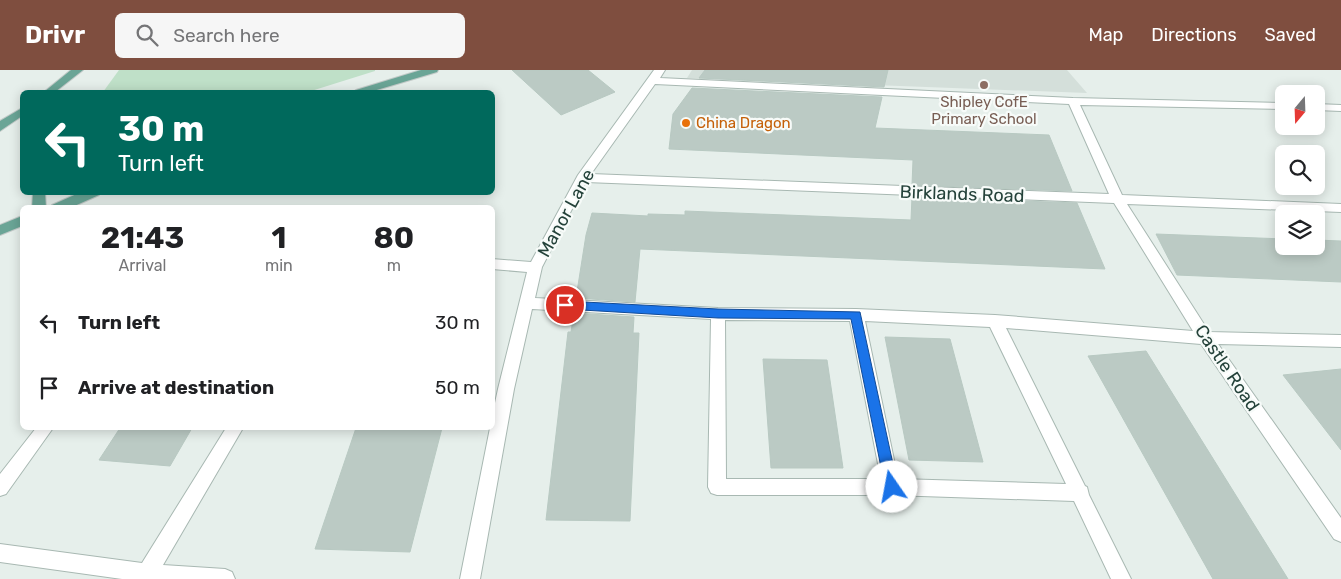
<!DOCTYPE html>
<style>
body{margin:0;font-family:Rubik,sans-serif;background:#f6f6f6;color:#202124;height:100vh;display:flex;flex-direction:column;font-size:19px;white-space:nowrap}
*{box-sizing:border-box;margin:0}
p{font-size:16px;color:#757577}
.icon{flex:none;width:28px;height:28px;fill:none;stroke:currentColor;stroke-width:2;stroke-linecap:round;stroke-linejoin:round}
.map{position:relative;flex:1;overflow:hidden}
.details{position:absolute;left:20px;top:135px;width:475px;height:225px;display:flex;flex-direction:column;background:#fff;border-radius:8px;box-shadow:0 2px 12px #0003}
.details>*{flex:none}
.banner{position:absolute;left:20px;top:20px;width:475px;height:105px;border-radius:8px;box-shadow:0 2px 12px #0003;background:#00695c;color:#fff;overflow:hidden}
.needle{width:32px;rotate:199deg}
.fabs{position:absolute;left:1275px;top:15px;display:grid;gap:10px}
.fabs a{display:grid;place-items:center;width:50px;height:50px;border-radius:8px;background:#fff;box-shadow:0 2px 12px #0003;font-size:25px}
.pin{position:absolute;display:grid;place-items:center;width:42px;height:42px;color:#fff;margin:-21px;border:2px solid #fff;border-radius:50%;box-shadow:0 1px 5px #0007}
.me{position:absolute;width:55px;margin:-28px;rotate:348deg;stroke-linejoin:round;filter:drop-shadow(0 0 4px #0008)}
.turn{display:flex;align-items:center;gap:18px;height:105px;padding:0 15px;font-size:22px}
.turn .icon{width:65px;height:65px;stroke-width:2.5}
.turn b{display:block;font-size:35px;line-height:42px}
.eta{display:flex;justify-content:space-evenly;align-items:center;height:85px;text-align:center}
.eta b{font-size:30px;font-weight:700;line-height:35px}
ul{padding:0;list-style:none}
li{display:flex;align-items:center;gap:15px;height:65px;padding:0 15px}
li div{flex:1}
li b{display:block;font-size:19px}
li em{font-style:normal}
header{display:flex;align-items:center;gap:30px;box-sizing:border-box;height:70px;padding:0 25px;background:#7f4e3f;color:#fff}
header strong{font-size:24px}
nav{display:flex;gap:28px;margin-inline-start:auto;font-size:18px}
.search{width:350px;height:45px;background:#f6f6f6;display:flex;align-items:center;gap:12px;box-sizing:border-box;padding:0 18px;border-radius:8px;color:#757577;font-size:19px}
.map>svg:first-child{display:block}
.built{fill:#d4dfda}
.green{fill:#bfe0c8}
.building{fill:#bbcac4;stroke:#b8c9c2}
.lines{fill:none;stroke-linecap:round;stroke-linejoin:round}
.minor-casing{stroke:#a8b8b2;stroke-width:2}
.major-casing{stroke:#c2cac8;stroke-width:2}
.minor{fill:#fff;fill-rule:evenodd}
.major{fill:#6aa596;fill-rule:evenodd}
.route{fill:#1a73e8;stroke:#114b97}
.education-dot{fill:#8d6e63;stroke:#f7fbf9;stroke-width:2}
.food-dot{fill:#e8710a;stroke:#f7fbf9;stroke-width:2}
.labels{text-anchor:middle;dominant-baseline:central;stroke-width:4.5;stroke-linejoin:round;paint-order:stroke}
.far-education-label{font-size:15px;fill:#785e54;stroke:#f7fbf9}
.far-food-label{font-size:15px;fill:#c56008;stroke:#f7fbf9;text-anchor:start}
.street-label{font-size:18px;fill:#24423a;stroke:#f7fbf9}
</style>
<header>
<strong>Drivr</strong>
<div class="search"><svg class="icon" aria-label="search" viewBox="0 0 24 24"><circle cx="10" cy="10" r="6"/><path d="M15 15l6 6"/></svg>Search here</div>
<nav><a>Map</a><a>Directions</a><a>Saved</a></nav>
</header>
<div class="map">
<svg width="1341" height="509" viewBox="0 0 1341 509">
<rect width="100%" height="100%" fill="#e6efeb"/>
<path class="built" d="M 692,0 L 1067,0 L 1087,23 L 687,8 Z"/>
<path class="green" d="M 119,0 L 375,0 L 375,1 L 308,22 L 103,22 Z"/>
<path class="building" d="M 512,0 L 588,0 L 615,22 L 561,45 Z
M 705,0 L 888,0 L 884,17 L 699,8 Z
M 692,18 L 882,27 L 875,58 L 1049,65 L 1072,121 L 912,115 L 913,90 L 669,79 L 673,44 Z
M 912,127 L 1077,133 L 1105,199 L 640,179 L 635,232 L 576,228 L 586,165 L 592,143 L 648,146 L 648,144 L 685,145 L 685,141 L 911,150 Z
M 1156,164 L 1284,169 L 1284,176 L 1316,176 L 1316,170 L 1341,171 L 1341,212 L 1177,205 Z
M 574,243 L 634,247 L 633,263 L 639,263 L 630,451 L 546,450 L 568,262 L 571,262 Z
M 885,267 L 950,269 L 983,392 L 909,390 Z
M 1146,281 L 1288,509 L 1213,509 L 1088,286 Z
M 763,289 L 827,290 L 843,398 L 771,398 Z
M 1341,299 L 1341,380 L 1283,305 Z
M 120,358 L 192,358 L 170,396 L 99,390 Z
M 356,358 L 442,358 L 410,482 L 315,479 Z"/>
<g class="lines">
<g class="minor-casing">
<path id="minor" d="M 654,0 L 665,0 L 660,8 L 1073,28 L 1284,33 L 1284,39 L 1080,35 L 1122,125 L 1341,134 L 1341,142 L 1127,134 L 1209,262 L 1341,265 L 1341,277 L 1218,274 L 1341,448 L 1341,472 L 1334,469 L 1201,274 L 1006,258 L 1085,416 L 1087,417 L 1089,425 L 1131,509 L 1111,509 L 1074,431 L 891,425 L 717,425 L 711,423 L 708,417 L 711,249 L 532,239 L 514,319 L 480,509 L 460,509 L 490,358 L 492,358 L 492,347 L 498,319 L 527,202 L 492,199 L 492,189 L 531,192 L 578,105 ZM 655,14 L 1069,34 L 1109,124 L 591,104 ZM 586,112 L 1114,133 L 1193,261 L 995,245 L 856,239 L 718,238 L 535,228 L 542,197 ZM 725,250 L 850,251 L 881,409 L 726,409 ZM 865,251 L 990,257 L 1066,414 L 898,409 Z
M 1316,34 L 1341,35 L 1341,41 L 1316,40 Z
M 36,358 L 53,358 L 6,424 L 0,426 L 0,404 Z
M 226,358 L 243,358 L 163,495 L 225,499 L 232,502 L 235,509 L 122,509 L 0,492 L 0,474 L 142,493 Z"/>
</g>
<g class="major-casing">
<path id="major" d="M 71,0 L 83,0 L 55,22 L 44,22 Z
M 421,0 L 438,0 L 437,2 L 370,22 L 354,22 L 356,20 Z
M 22,38 L 22,46 L 0,61 L 0,51 Z
M 33,122 L 45,122 L 46,138 L 32,138 Z
M 81,122 L 100,122 L 99,125 L 70,138 L 51,138 L 52,135 Z
M 22,146 L 22,156 L 0,165 L 0,155 Z"/>
</g>
<use href="#minor" class="minor"/>
<use href="#major" class="major"/>
</g>
<path class="route" d="M 565,231 L 718,239 L 860,242 L 898,417 L 896,421 L 892,423 L 887,421 L 885,417 L 851,249 L 718,248 L 565,239 L 559,235 Z"/>
<circle class="education-dot" cx="984" cy="15" r="5"/>
<circle class="food-dot" cx="686" cy="53" r="5"/>
<g class="labels">
<g class="far-education-label">
<text x="984" y="32">Shipley CofE<tspan x="984" dy="17">Primary School</tspan></text>
</g>
<g class="far-food-label">
<text x="696" y="53">China Dragon</text>
</g>
<g class="street-label">
<text transform="translate(962 124) rotate(2)">Birklands Road</text>
<text transform="translate(566 143) rotate(-61)">Manor Lane</text>
<text transform="translate(1227 298) rotate(56)">Castle Road</text>
</g>
</g>
</svg>
<div class="fabs">
<a><svg class="needle" viewBox="-14 -14 28 28"><path d="M0-13l5 13h-10z" fill="#e53935"/><path d="M0 13l5-13h-10z" fill="#757577"/></svg></a>
<a><svg class="icon" aria-label="search" viewBox="0 0 24 24"><circle cx="10" cy="10" r="6"/><path d="M15 15l6 6"/></svg></a>
<a><svg class="icon" aria-label="layers" viewBox="0 0 24 24"><path d="M12 4l9 5-9 5-9-5zM3 14l9 5 9-5"/></svg></a>
</div>
<div class="pin" style="left:565px;top:235px;background:#d93025"><svg class="icon" aria-label="arrive" viewBox="0 0 24 24"><path d="M6 21V4h12l-3 4 3 4H6"/></svg></div>
<svg class="me" style="left:892px;top:417px" viewBox="-20 -20 40 40"><circle r="19" fill="#fff"/><path d="M0-13L10 11 0 6-10 11z" fill="#1a73e8"/></svg>
<div class="banner">
<div class="turn"><svg class="icon" aria-label="left" viewBox="0 0 24 24"><path d="M17 20v-9H6M10 6l-5 5 5 5"/></svg><div><b>30 m</b>Turn left</div></div>
</div>
<section class="details">
<div class="eta">
<div><b>21:43</b><p>Arrival</p></div>
<div><b>1</b><p>min</p></div>
<div><b>80</b><p>m</p></div>
</div>
<ul>
<li><svg class="icon" aria-label="left" viewBox="0 0 24 24"><path d="M17 20v-9H6M10 6l-5 5 5 5"/></svg><div><b>Turn left</b></div><em>30 m</em></li>
<li><svg class="icon" aria-label="arrive" viewBox="0 0 24 24"><path d="M6 21V4h12l-3 4 3 4H6"/></svg><div><b>Arrive at destination</b></div><em>50 m</em></li>
</ul>
</section>
</div>
